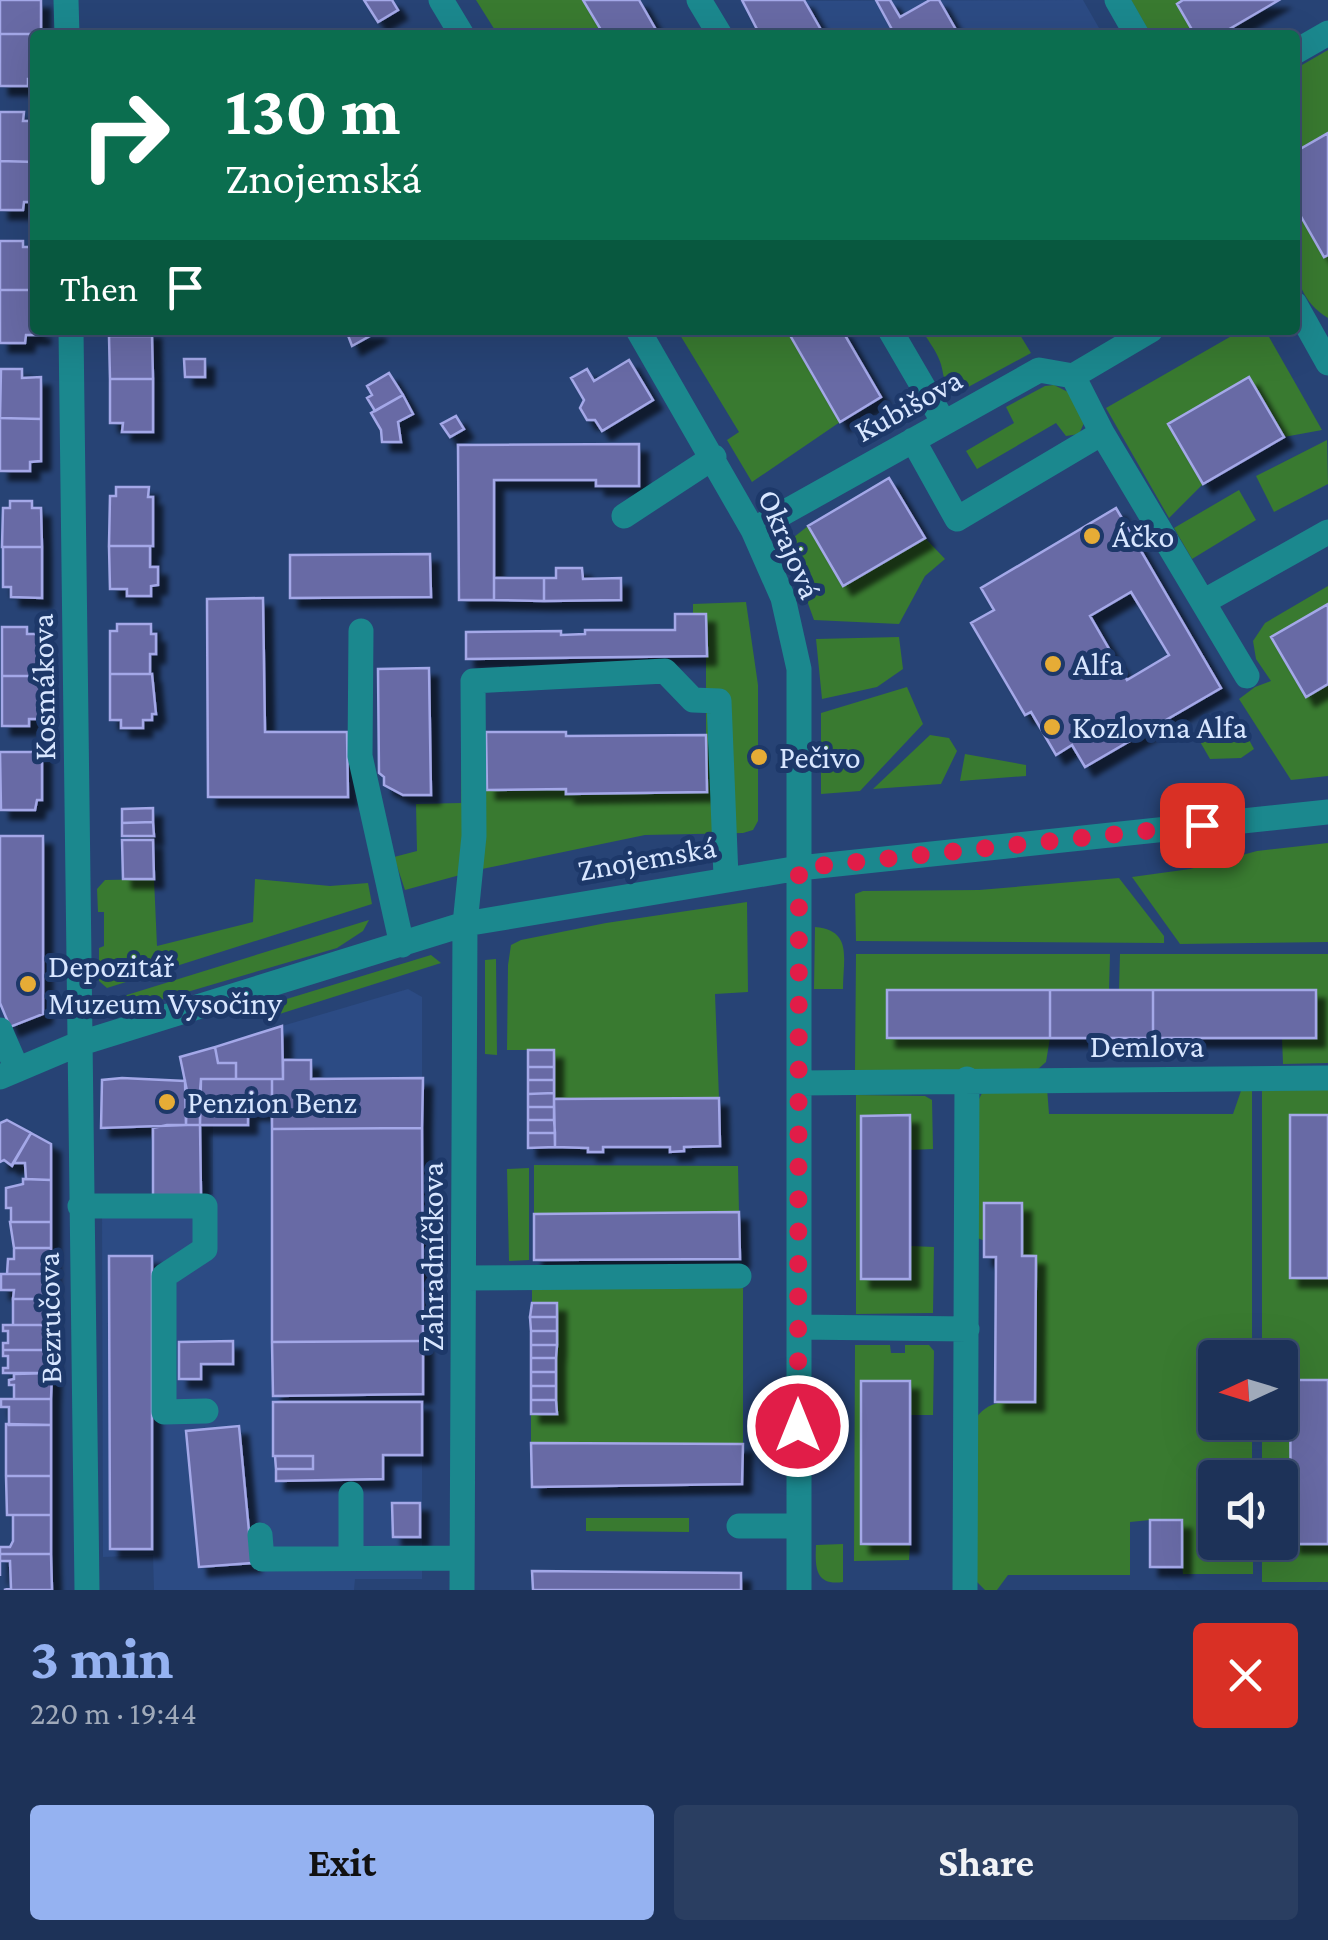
<!DOCTYPE html>
<meta charset="utf-8">
<style>
body{margin:0;font-family:"Crimson Pro",serif;background:#2a3e61;color:#f1f3f6;height:100vh;display:flex;flex-direction:column;font-size:38px;white-space:nowrap}
*{box-sizing:border-box;margin:0}
p{font-size:32px;color:#a0aaba}
.icon{flex:none;width:55px;height:55px;fill:none;stroke:currentColor;stroke-width:2;stroke-linecap:round;stroke-linejoin:round}
.map{position:relative;height:1590px;overflow:hidden}
.sheet{display:flex;flex-direction:column;background:#1d3258;flex:1}
.sheet>*{flex:none}
.banner{position:absolute;left:30px;top:30px;width:1270px;height:305px;border-radius:10px;box-shadow:0 10px 40px #0002,0 0 0 2px #3b4d6e;background:#0b6e4f;color:#fff;overflow:hidden}
.needle{width:65px;rotate:266deg}
.fabs{position:absolute;left:1198px;top:1340px;display:grid;gap:20px}
.fabs a{display:grid;place-items:center;width:100px;height:100px;border-radius:10px;background:#1d3258;box-shadow:0 10px 40px #0002,0 0 0 2px #3b4d6e;font-size:50px}
.pin{position:absolute;display:grid;place-items:center;width:85px;height:85px;color:#fff;margin:-42px;border-radius:20px;box-shadow:0 5px 15px #0006}
.me{position:absolute;width:110px;margin:-55px;rotate:0deg;stroke-linejoin:round;filter:drop-shadow(0 0 8px #0008)}
.turn{display:flex;align-items:center;gap:35px;height:210px;padding:0 30px;font-size:45px}
.turn .icon{width:130px;height:130px;stroke-width:2.5}
.turn b{display:block;font-size:70px;line-height:85px}
.then{display:flex;align-items:center;height:95px;padding:0 30px;background:#0003;gap:20px;font-size:38px}
.round{display:grid;place-items:center;flex:none;width:105px;height:105px;border-radius:10px;background:#2a3e61}
.overview{display:flex;align-items:center;justify-content:space-between;height:170px;padding:0 30px}
h1{font-size:60px;font-weight:700;line-height:75px;color:#95b2f1}
.button{display:flex;gap:20px;margin-top:auto;padding:20px 30px}
.button a{flex:1;height:115px;border-radius:10px;background:#95b2f1;color:#111;font-size:40px;font-weight:700;line-height:115px;text-align:center}
.button a+a{background:#2a3e61;color:#f1f3f6}
.map>svg:first-child{display:block}
.built{fill:#2c4b84}
.green{fill:#397a30}
.building{fill:#686aa5;stroke:#a4a8e8;stroke-width:2.5;fill-rule:evenodd;filter:url(#shadow)}
.lines{fill:none;stroke-linecap:round;stroke-linejoin:round}
.minor{stroke:#1b888e;stroke-width:25}
.route{stroke:#e11d48;stroke-width:18;stroke-dasharray:0 32.4}
.poi-dot{fill:#e6ac36;stroke:#1d3869;stroke-width:4}
.labels{text-anchor:middle;dominant-baseline:central;stroke-width:10;stroke-linejoin:round;paint-order:stroke}
.street-label{font-size:32px;fill:#d8e6ff;stroke:#1d3869}
.poi-label{font-size:32px;fill:#d8e6ff;stroke:#1d3869;text-anchor:start}
</style>
<div class="map">
<svg width="1328" height="1590" viewBox="0 0 1328 1590">
<defs>
<filter id="shadow"><feDropShadow dx="9" dy="9" stdDeviation="2.5" flood-color="#0009"/></filter>
</defs>
<rect width="100%" height="100%" fill="#274375"/>
<path class="built" d="M 1083,0 L 1103,35 L 760,35 L 740,1 Z
M 408,989 L 422,997 L 422,1579 L 355,1579 L 354,1590 L 154,1590 L 153,1555 L 103,1557 L 102,1196 L 213,1194 L 213,1125 L 248,1125 L 248,1111 L 283,1078 L 282,1026 Z"/>
<path class="green" d="M 476,0 L 583,0 L 604,35 L 498,35 Z
M 1131,0 L 1183,0 L 1177,4 L 1195,35 L 1151,35 Z
M 1328,50 L 1328,133 L 1295,152 L 1295,69 Z
M 1295,206 L 1324,256 L 1328,255 L 1328,318 C 1287,293 1295,249 1295,206 Z
M 677,330 L 787,330 L 840,422 L 752,482 L 727,440 L 739,432 Z
M 922,330 L 1017,330 L 1031,353 L 959,392 C 939,382 946,375 939,359 C 935,349 927,339 922,330 Z
M 1242,330 L 1265,330 L 1322,430 L 1284,437 L 1248,377 L 1168,424 L 1203,484 L 1169,518 L 1106,408 Z
M 1054,385 L 1068,392 L 1084,423 L 1079,434 L 1066,436 L 1056,423 L 977,469 L 966,451 L 1014,423 L 1006,407 L 1045,386 Z
M 1327,440 L 1328,484 L 1274,512 L 1256,476 Z
M 1239,490 L 1256,520 L 1192,559 L 1174,528 Z
M 808,526 L 844,585 L 925,538 L 945,559 L 925,576 L 899,624 L 814,620 L 789,551 L 794,537 Z
M 1328,586 L 1328,604 L 1271,638 L 1305,697 L 1328,684 L 1328,776 L 1291,780 L 1239,699 L 1255,687 L 1271,681 L 1256,659 L 1253,641 L 1265,623 Z
M 746,602 L 758,685 L 758,821 L 753,830 L 743,833 L 645,835 L 482,869 L 462,836 L 460,875 L 405,890 L 394,857 L 417,851 L 416,804 L 461,803 L 461,732 L 486,732 L 487,790 L 566,789 L 566,794 L 706,792 L 706,614 L 693,614 L 693,604 Z
M 899,637 L 903,669 L 877,687 L 822,699 L 816,639 Z
M 907,687 L 923,724 L 860,791 L 821,794 L 821,713 Z
M 1236,716 L 1254,749 L 1241,758 L 1210,759 L 1195,733 Z
M 930,735 L 949,738 L 957,751 L 941,784 L 873,789 Z
M 965,754 L 1026,765 L 1026,776 L 960,781 Z
M 1328,843 L 1328,942 L 1180,944 L 1132,877 L 1190,869 L 1257,851 Z
M 1119,878 L 1164,936 L 1164,943 L 856,941 L 855,894 L 863,891 L 979,890 Z
M 154,879 L 157,946 L 253,922 L 255,879 L 330,886 L 368,883 L 372,904 L 107,988 L 99,981 L 99,948 L 104,946 L 104,912 L 98,912 L 97,889 L 105,880 Z
M 747,902 L 748,992 L 715,994 L 719,1098 L 554,1099 L 554,1050 L 507,1050 L 508,965 L 511,945 L 521,940 L 606,923 Z
M 369,920 L 363,931 L 337,948 L 119,1012 L 100,1013 L 88,1007 Z
M 815,927 C 853,930 843,959 843,989 L 814,989 Z
M 856,954 L 1110,954 L 1109,990 L 887,990 L 887,1038 L 1050,1038 L 1046,1062 L 1038,1069 L 855,1072 Z
M 1120,954 L 1328,954 L 1328,1063 L 1283,1064 L 1282,1038 L 1315,990 L 1119,990 Z
M 431,955 L 441,963 L 270,1017 L 267,1005 Z
M 496,959 L 497,1055 L 485,1054 L 485,960 Z
M 1252,1087 L 1252,1357 L 1215,1358 L 1215,1422 L 1252,1423 L 1252,1477 L 1215,1478 L 1215,1542 L 1253,1543 L 1253,1574 L 1183,1574 L 1181,1556 L 1150,1520 L 1130,1522 L 1130,1575 L 1008,1575 L 997,1590 L 985,1590 L 977,1582 L 976,1418 C 991,1397 1012,1402 1035,1402 L 1036,1257 L 1022,1256 L 975,1237 L 974,1109 L 982,1093 L 1047,1088 L 1049,1114 L 1233,1114 L 1242,1088 Z
M 1262,1087 L 1328,1088 L 1328,1115 L 1290,1115 L 1290,1278 L 1328,1278 L 1328,1380 L 1291,1380 L 1291,1543 L 1328,1544 L 1328,1582 L 1262,1582 L 1262,1543 L 1280,1542 L 1280,1478 L 1262,1477 L 1262,1423 L 1280,1422 L 1280,1358 L 1262,1357 Z
M 856,1095 L 925,1096 L 932,1100 L 933,1149 L 910,1150 L 861,1116 L 861,1278 L 910,1246 L 934,1247 L 933,1313 L 856,1314 Z
M 534,1165 L 738,1166 L 739,1212 L 534,1214 Z
M 529,1168 L 529,1260 L 509,1261 L 507,1169 Z
M 532,1283 L 743,1284 L 743,1444 L 531,1443 L 531,1414 L 556,1414 L 557,1304 L 532,1303 Z
M 855,1345 L 890,1345 L 891,1353 L 905,1353 L 905,1345 L 929,1345 L 934,1351 L 933,1415 L 910,1415 L 909,1381 L 861,1381 L 861,1544 L 910,1544 L 909,1560 L 854,1561 Z
M 586,1518 L 689,1518 L 689,1532 L 586,1531 Z
M 843,1544 L 843,1582 C 815,1586 815,1567 816,1545 Z"/>
<path class="building" d="M 0,0 L 41,0 L 41,34 L 0,34 Z
M 364,0 L 392,0 L 398,10 L 378,22 Z
M 583,0 L 639,0 L 659,35 L 604,35 Z
M 742,0 L 804,0 L 824,35 L 760,35 Z
M 876,0 L 890,0 L 900,17 L 930,0 L 939,0 L 959,35 L 895,35 Z
M 1183,0 L 1279,0 L 1219,35 L 1195,35 L 1177,4 Z
M 0,34 L 41,34 L 35,35 L 35,79 L 28,79 L 28,86 L 0,86 Z
M 0,112 L 24,112 L 23,121 L 35,121 L 35,162 L 0,161 Z
M 1328,133 L 1328,255 L 1324,257 L 1295,206 L 1295,152 Z
M 0,161 L 35,162 L 35,202 L 24,202 L 23,210 L 0,210 Z
M 0,241 L 23,241 L 23,247 L 35,247 L 35,290 L 0,290 Z
M 0,290 L 35,290 L 35,330 L 41,330 L 41,335 L 26,335 L 25,343 L 0,343 Z
M 109,330 L 152,330 L 152,336 L 109,336 Z
M 346,330 L 376,330 L 377,332 L 352,346 Z
M 787,330 L 842,330 L 881,397 L 840,422 Z
M 109,336 L 152,336 L 153,379 L 110,379 Z
M 184,359 L 205,359 L 205,377 L 185,377 Z
M 629,360 L 653,400 L 602,431 L 595,420 L 587,420 L 580,408 L 584,400 L 571,378 L 587,369 L 594,381 Z
M 1,369 L 22,369 L 22,378 L 41,377 L 41,419 L 0,418 Z
M 389,373 L 403,395 L 375,411 L 367,398 L 372,395 L 367,386 Z
M 1249,377 L 1284,437 L 1203,484 L 1168,424 Z
M 110,379 L 153,379 L 153,432 L 122,432 L 123,423 L 110,423 Z
M 403,395 L 413,414 L 398,422 L 401,442 L 382,442 L 381,430 L 371,413 Z
M 456,416 L 464,429 L 450,437 L 441,424 Z
M 0,418 L 41,419 L 41,461 L 30,462 L 30,471 L 0,471 Z
M 639,444 L 639,486 L 596,486 L 596,480 L 494,480 L 494,600 L 459,600 L 458,445 Z
M 889,478 L 925,538 L 843,586 L 808,526 Z
M 116,487 L 149,487 L 148,497 L 153,497 L 153,546 L 109,546 L 110,496 L 116,496 Z
M 10,501 L 32,501 L 32,508 L 41,508 L 42,547 L 2,547 L 3,508 L 10,508 Z
M 1116,508 L 1221,688 L 1085,767 L 1072,745 L 1056,755 L 1031,712 L 1025,715 L 971,623 L 994,610 L 981,588 ZM 1131,592 L 1169,655 L 1127,680 L 1090,616 Z
M 109,546 L 150,546 L 150,567 L 158,567 L 158,585 L 151,586 L 151,596 L 127,596 L 127,589 L 110,589 Z
M 3,547 L 42,547 L 42,598 L 11,597 L 11,587 L 3,587 Z
M 430,554 L 431,597 L 290,598 L 290,555 Z
M 556,568 L 582,568 L 583,579 L 621,578 L 621,600 L 544,601 L 544,578 L 556,578 Z
M 494,578 L 544,578 L 544,601 L 494,600 Z
M 263,598 L 265,732 L 347,732 L 348,797 L 208,797 L 207,599 Z
M 1328,604 L 1328,684 L 1306,697 L 1271,637 Z
M 675,614 L 706,614 L 707,656 L 466,659 L 466,632 L 561,631 L 561,635 L 585,634 L 585,630 L 675,630 Z
M 117,624 L 151,624 L 151,634 L 156,634 L 156,654 L 150,654 L 150,674 L 110,674 L 110,631 L 117,631 Z
M 2,627 L 27,627 L 27,634 L 41,634 L 42,676 L 2,676 Z
M 429,668 L 431,795 L 403,795 L 384,785 L 384,777 L 379,773 L 378,669 Z
M 110,674 L 152,674 L 156,714 L 152,714 L 152,720 L 143,720 L 143,728 L 121,728 L 121,720 L 110,720 Z
M 2,676 L 42,676 L 42,719 L 29,719 L 29,726 L 2,726 Z
M 486,732 L 566,732 L 566,736 L 706,735 L 707,792 L 566,794 L 566,789 L 487,790 Z
M 0,752 L 42,752 L 42,800 L 37,800 L 35,810 L 1,810 Z
M 153,808 L 153,822 L 122,823 L 122,809 Z
M 153,822 L 154,836 L 122,836 L 122,823 Z
M 0,836 L 43,836 L 43,1014 L 10,1027 L 0,1003 Z
M 122,840 L 153,840 L 154,879 L 123,879 Z
M 887,990 L 1050,990 L 1050,1038 L 887,1038 Z
M 1050,990 L 1153,990 L 1153,1038 L 1050,1038 Z
M 1153,990 L 1316,990 L 1316,1038 L 1153,1038 Z
M 282,1026 L 283,1079 L 236,1079 L 236,1063 L 218,1063 L 215,1047 Z
M 215,1047 L 218,1063 L 236,1063 L 236,1079 L 201,1079 L 200,1091 L 187,1091 L 180,1057 Z
M 528,1050 L 554,1050 L 554,1067 L 528,1067 Z
M 283,1060 L 311,1060 L 311,1079 L 423,1078 L 422,1128 L 272,1129 L 272,1079 L 283,1079 Z
M 528,1067 L 554,1067 L 554,1080 L 528,1080 Z
M 122,1078 L 185,1081 L 186,1125 L 101,1128 L 102,1080 Z
M 201,1079 L 272,1079 L 272,1111 L 248,1111 L 248,1125 L 200,1125 Z
M 528,1080 L 554,1080 L 554,1093 L 528,1094 Z
M 187,1091 L 200,1091 L 200,1125 L 186,1125 Z
M 554,1093 L 554,1107 L 528,1107 L 528,1094 Z
M 719,1098 L 720,1146 L 684,1147 L 684,1151 L 670,1152 L 670,1147 L 603,1147 L 603,1152 L 588,1152 L 588,1148 L 555,1147 L 554,1099 Z
M 528,1107 L 554,1107 L 554,1120 L 528,1120 Z
M 910,1115 L 910,1279 L 861,1279 L 861,1116 Z
M 1290,1115 L 1328,1115 L 1328,1278 L 1290,1278 Z
M 7,1120 L 31,1133 L 12,1166 L 4,1160 L 0,1162 L 0,1123 Z
M 528,1120 L 554,1120 L 555,1133 L 528,1133 Z
M 167,1125 L 200,1125 L 201,1196 L 153,1196 L 153,1128 Z
M 422,1128 L 423,1341 L 272,1342 L 272,1129 Z
M 31,1133 L 51,1144 L 51,1180 L 26,1179 L 25,1163 L 13,1163 Z
M 528,1133 L 555,1133 L 555,1147 L 528,1148 Z
M 23,1179 L 51,1180 L 51,1222 L 11,1222 L 11,1208 L 6,1208 L 6,1188 L 23,1184 Z
M 984,1203 L 1022,1203 L 1022,1256 L 1036,1256 L 1035,1402 L 995,1402 L 996,1257 L 984,1257 Z
M 739,1212 L 740,1259 L 534,1260 L 534,1214 Z
M 10,1222 L 51,1222 L 51,1248 L 14,1248 Z
M 14,1248 L 51,1248 L 51,1274 L 7,1274 L 8,1259 L 14,1259 Z
M 109,1256 L 152,1256 L 152,1549 L 110,1549 Z
M 1,1274 L 51,1274 L 51,1299 L 13,1299 L 14,1290 L 1,1290 Z
M 13,1299 L 51,1299 L 51,1325 L 13,1325 Z
M 532,1303 L 557,1303 L 557,1317 L 530,1317 Z
M 530,1317 L 557,1317 L 557,1331 L 531,1331 Z
M 3,1325 L 51,1325 L 51,1350 L 3,1350 L 3,1343 L 8,1343 L 8,1331 L 3,1331 Z
M 531,1331 L 557,1331 L 557,1345 L 531,1345 Z
M 233,1341 L 233,1364 L 201,1364 L 201,1379 L 179,1379 L 179,1342 Z
M 423,1341 L 423,1394 L 273,1396 L 272,1342 Z
M 531,1345 L 557,1345 L 556,1358 L 531,1358 Z
M 3,1350 L 51,1350 L 52,1373 L 3,1373 L 3,1368 L 8,1368 L 8,1356 L 3,1356 Z
M 531,1358 L 556,1358 L 556,1372 L 531,1372 Z
M 531,1372 L 556,1372 L 556,1386 L 531,1386 Z
M 52,1373 L 51,1399 L 14,1399 L 14,1385 L 9,1385 L 9,1380 L 14,1379 L 14,1374 Z
M 1290,1380 L 1328,1380 L 1328,1544 L 1291,1544 Z
M 861,1381 L 910,1381 L 910,1544 L 861,1544 Z
M 531,1386 L 556,1386 L 556,1400 L 531,1400 Z
M 1,1399 L 51,1399 L 51,1425 L 9,1425 L 9,1407 L 1,1407 Z
M 531,1400 L 556,1400 L 557,1414 L 531,1414 Z
M 273,1402 L 422,1402 L 422,1455 L 383,1455 L 383,1479 L 276,1481 L 276,1469 L 313,1469 L 313,1456 L 273,1456 Z
M 6,1424 L 51,1425 L 51,1476 L 6,1476 Z
M 239,1426 L 252,1563 L 199,1567 L 186,1431 Z
M 531,1443 L 743,1444 L 742,1484 L 532,1487 Z
M 275,1456 L 313,1456 L 313,1469 L 276,1469 Z
M 6,1476 L 51,1476 L 51,1515 L 7,1515 Z
M 392,1503 L 420,1503 L 420,1537 L 393,1537 Z
M 13,1515 L 51,1515 L 51,1554 L 0,1554 L 0,1547 L 10,1547 L 13,1541 Z
M 1150,1520 L 1182,1520 L 1182,1567 L 1150,1567 Z
M 0,1554 L 51,1554 L 52,1590 L 4,1590 L 11,1588 L 10,1561 L 0,1561 L 0,1576 Z
M 532,1571 L 741,1573 L 741,1590 L 533,1590 Z"/>
<g class="lines">
<path class="minor" d="M 66,0 L 67,35
M 441,0 L 462,35
M 699,0 L 720,35
M 1117,0 L 1137,35
M 1295,52 L 1328,33
M 1295,304 L 1328,363
M 71,330 L 87,1590
M 638,330 L 753,530 L 783,598 L 799,669 L 799,1590
M 890,330 L 943,421
M 1073,376 L 1102,433 L 1247,676
M 913,440 L 957,519 L 1102,433
M 624,516 L 714,457
M 753,530 L 1039,370 L 1073,376 L 1151,330
M 1203,602 L 1328,532
M 361,631 L 360,756 L 402,945
M 0,1030 L 17,1069
M 0,1077 L 78,1044 L 465,924 L 799,868 L 1328,812
M 799,1083 L 1328,1078
M 80,1206 L 205,1206 L 205,1249 L 164,1276 L 164,1412 L 206,1411
M 464,1278 L 739,1276
M 799,1327 L 967,1329
M 739,1526 L 798,1526
M 260,1535 L 262,1559 L 462,1558
M 351,1558 L 351,1494
M 462,1590 L 465,924 L 474,836 L 473,681 L 665,671 L 693,700 L 719,701 L 726,877
M 965,1590 L 967,1079"/>
</g>
<g class="lines">
<path class="route" d="M 798,1426 L 799,868 L 1202,825"/>
</g>
<g class="poi-dot">
<circle cx="1092" cy="536" r="10"/>
<circle cx="1053" cy="664" r="10"/>
<circle cx="1052" cy="727" r="10"/>
<circle cx="759" cy="757" r="10"/>
<circle cx="28" cy="984" r="10"/>
<circle cx="167" cy="1102" r="10"/>
</g>
<g class="labels">
<g class="street-label">
<text transform="translate(908 405) rotate(-29)">Kubišova</text>
<text transform="translate(790 544) rotate(67)">Okrajová</text>
<text transform="translate(43 687) rotate(-91)">Kosmákova</text>
<text transform="translate(647 858) rotate(-10)">Znojemská</text>
<text x="1147" y="1046">Demlova</text>
<text transform="translate(432 1257) rotate(-90)">Zahradníčkova</text>
<text transform="translate(49 1318) rotate(-91)">Bezručova</text>
</g>
<g class="poi-label">
<text x="1112" y="536">Áčko</text>
<text x="1073" y="664">Alfa</text>
<text x="1072" y="727">Kozlovna Alfa</text>
<text x="779" y="757">Pečivo</text>
<text x="48" y="966">Depozitář<tspan x="48" dy="37">Muzeum Vysočiny</tspan></text>
<text x="187" y="1102">Penzion Benz</text>
</g>
</g>
</svg>
<div class="fabs">
<a><svg class="needle" viewBox="-14 -14 28 28"><path d="M0-13l5 13h-10z" fill="#e53935"/><path d="M0 13l5-13h-10z" fill="#a0aaba"/></svg></a>
<a><svg class="icon" aria-label="sound" viewBox="0 0 24 24"><path d="M4 9h4l5-4v14l-5-4H4zM17 9q2 3 0 6"/></svg></a>
</div>
<div class="pin" style="left:1202px;top:825px;background:#d93025"><svg class="icon" aria-label="arrive" viewBox="0 0 24 24"><path d="M6 21V4h12l-3 4 3 4H6"/></svg></div>
<svg class="me" style="left:798px;top:1426px" viewBox="-20 -20 40 40"><circle r="17" fill="#e11d48" stroke="#fff" stroke-width="3"/><path d="M0-11L8 9 0 5-8 9z" fill="#fff"/></svg>
<div class="banner">
<div class="turn"><svg class="icon" aria-label="right" viewBox="0 0 24 24"><path d="M7 20v-9h11M14 6l5 5-5 5"/></svg><div><b>130 m</b>Znojemská</div></div>
<div class="then">Then<svg class="icon" aria-label="arrive" viewBox="0 0 24 24"><path d="M6 21V4h12l-3 4 3 4H6"/></svg></div>
</div>
</div>
<section class="sheet">
<div class="overview"><div><h1>3 min</h1><p>220 m · 19:44</p></div><a class="round" style="background:#d93025;color:#fff"><svg class="icon" aria-label="close" viewBox="0 0 24 24"><path d="M6 6l12 12M18 6L6 18"/></svg></a></div>
<div class="button"><a>Exit</a><a>Share</a></div>
</section>
